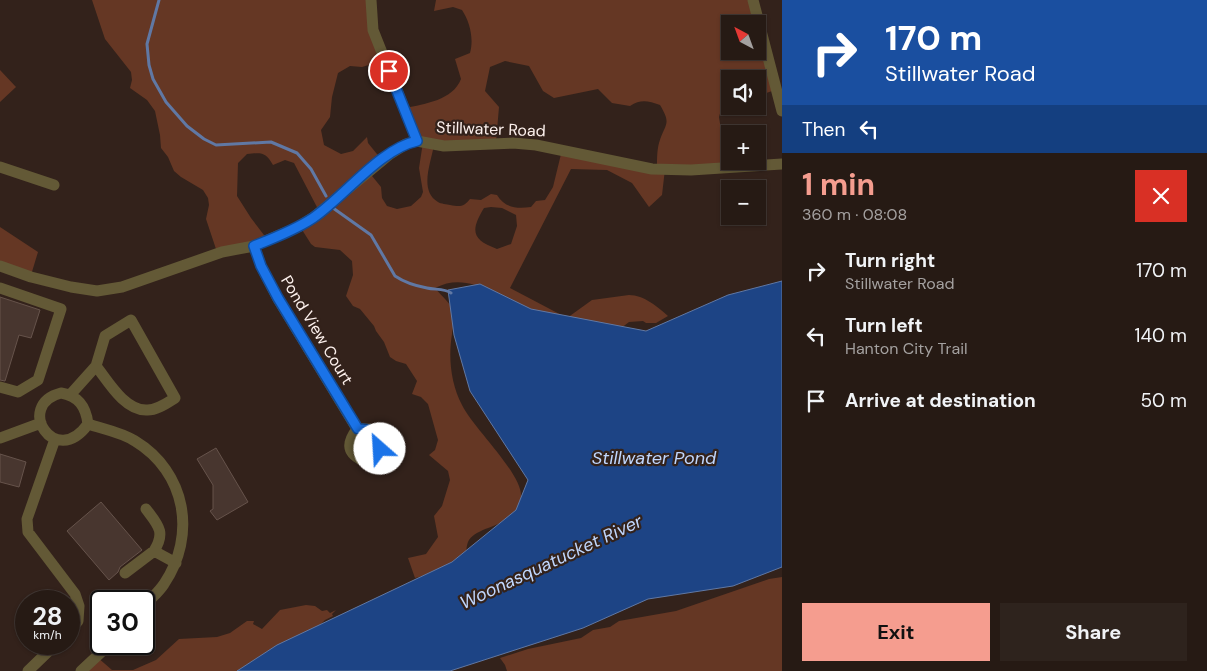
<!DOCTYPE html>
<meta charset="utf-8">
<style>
body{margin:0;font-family:"DM Sans",sans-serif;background:#2e231d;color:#f1f3f6;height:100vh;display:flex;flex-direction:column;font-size:19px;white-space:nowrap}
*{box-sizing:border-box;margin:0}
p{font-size:16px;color:#a4a1a0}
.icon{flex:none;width:28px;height:28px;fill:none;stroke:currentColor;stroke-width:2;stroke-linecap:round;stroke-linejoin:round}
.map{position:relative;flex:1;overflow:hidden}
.side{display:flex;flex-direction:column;background:#261a14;width:425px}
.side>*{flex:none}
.banner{background:#1a4fa0;color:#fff;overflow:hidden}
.needle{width:32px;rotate:319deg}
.tools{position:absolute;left:721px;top:15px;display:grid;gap:10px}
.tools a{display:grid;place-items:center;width:45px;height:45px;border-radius:0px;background:#261a14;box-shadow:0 1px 4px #0004,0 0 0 1px #423834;font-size:25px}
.speed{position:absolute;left:15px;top:590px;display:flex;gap:10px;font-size:25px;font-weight:700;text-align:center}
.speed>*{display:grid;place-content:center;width:65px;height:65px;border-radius:50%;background:#261a14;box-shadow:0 1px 4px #0004,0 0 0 1px #423834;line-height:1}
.speed small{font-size:12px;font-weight:400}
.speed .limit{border:2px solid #111;border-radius:8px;background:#fff;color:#111}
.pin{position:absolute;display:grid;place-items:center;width:42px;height:42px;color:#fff;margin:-21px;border:2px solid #fff;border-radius:50%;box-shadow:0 1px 5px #0007}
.me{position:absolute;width:55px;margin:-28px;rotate:334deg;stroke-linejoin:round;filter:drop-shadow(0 0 4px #0008)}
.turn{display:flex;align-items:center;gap:18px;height:105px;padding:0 20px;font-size:22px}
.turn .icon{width:65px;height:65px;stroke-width:2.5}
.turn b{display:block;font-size:35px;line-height:42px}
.then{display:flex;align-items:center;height:48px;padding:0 20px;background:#0003;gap:10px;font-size:19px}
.round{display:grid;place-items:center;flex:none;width:52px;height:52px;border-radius:0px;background:#2e231d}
.headline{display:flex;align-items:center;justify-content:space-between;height:85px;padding:0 20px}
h1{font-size:30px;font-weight:700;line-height:38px;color:#f59d8f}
.cta{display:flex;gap:10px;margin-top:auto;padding:10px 20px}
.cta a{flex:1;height:58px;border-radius:0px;background:#f59d8f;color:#111;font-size:20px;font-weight:700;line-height:58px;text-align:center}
.cta a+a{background:#2e231d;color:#f1f3f6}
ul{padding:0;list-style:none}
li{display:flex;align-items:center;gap:15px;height:65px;padding:0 20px}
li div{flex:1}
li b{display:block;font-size:19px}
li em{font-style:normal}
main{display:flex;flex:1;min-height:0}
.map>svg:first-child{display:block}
.green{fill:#653724;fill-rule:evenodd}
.water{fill:#1d4485;stroke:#6078a4}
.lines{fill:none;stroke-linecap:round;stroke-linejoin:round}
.stream{stroke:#6078a4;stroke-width:3}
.building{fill:#48362f;stroke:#66534b}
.minor{stroke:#635936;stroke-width:11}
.route-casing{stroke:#114b97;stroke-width:12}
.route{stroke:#1a73e8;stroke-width:9}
.labels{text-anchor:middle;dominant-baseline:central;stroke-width:4.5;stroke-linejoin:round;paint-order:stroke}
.street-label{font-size:16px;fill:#fdf1ed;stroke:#33221b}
.water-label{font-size:18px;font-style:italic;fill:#c0d7fe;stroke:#33221b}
</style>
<main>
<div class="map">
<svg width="782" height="671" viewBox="0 0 782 671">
<rect width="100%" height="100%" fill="#33221b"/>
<path class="green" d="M 92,0 L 370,0 L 382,61 L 362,67 L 350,66 L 338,73 L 332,97 L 330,117 L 321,130 L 324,145 L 341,154 L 353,151 L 367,137 L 368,143 L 381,159 L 368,171 L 381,187 L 382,198 L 387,206 L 397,209 L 411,206 L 421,197 L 423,192 L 419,168 L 423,142 L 405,108 C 425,104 453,100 461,79 L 455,59 L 470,53 C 474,39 470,22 462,10 L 453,7 L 434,11 L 436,0 L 752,0 L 775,90 L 758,96 L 758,79 L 730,79 L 730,99 L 723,103 L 719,117 L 723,143 L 723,164 L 665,169 L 662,195 L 649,207 L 632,183 L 607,170 L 571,169 L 510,288 L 567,318 L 592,300 L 629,295 C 644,295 658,307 668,316 L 656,323 L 646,323 L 643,321 L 629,322 L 612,335 L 554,330 L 475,285 C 461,281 449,281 435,288 C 441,296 454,305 455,316 C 456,321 452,329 452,334 C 448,358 451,384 462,405 C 473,428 524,475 521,498 C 517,529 476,524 468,542 C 466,547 466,555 466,561 L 457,567 L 415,578 L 408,558 L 426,554 L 438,537 L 434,516 L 442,506 L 450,480 L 448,471 L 429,455 L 435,450 L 438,440 L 428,404 L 421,397 L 412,394 L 417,381 L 406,364 L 396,361 L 390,357 L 384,342 L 376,331 L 374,326 L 360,309 L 353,306 L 346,296 L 353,275 L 352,261 L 340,250 L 315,247 L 311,244 L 299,225 L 319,211 L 294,163 L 285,160 L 273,165 C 265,151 261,153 247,154 L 238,163 L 237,196 L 251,218 L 267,239 L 217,252 L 206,219 L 209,205 L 208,198 L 203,190 L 181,177 L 174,171 L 168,157 L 161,148 L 160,135 L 155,111 L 147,100 L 130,88 L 132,80 L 131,72 L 105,39 ZM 730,24 L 758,24 L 758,51 L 730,51 ZM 505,61 L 529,66 L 543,91 L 554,98 L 598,89 L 612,103 L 630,106 C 641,99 648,101 660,105 C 672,125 665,123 659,143 C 657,150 657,160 657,167 L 562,150 L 553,187 L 545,200 L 536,201 L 531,207 C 517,209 505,208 497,195 L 491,194 L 481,200 L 470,199 C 464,207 460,207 450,205 C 447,204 441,204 438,202 C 418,190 432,161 434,144 L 496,142 L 499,107 L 485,91 L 490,67 ZM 491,207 L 502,208 L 516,215 L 517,226 L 511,244 L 497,249 C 472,240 470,231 484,208 Z
M 0,70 L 16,87 L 0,102 Z
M 0,227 L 38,252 L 31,275 L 0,265 Z
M 782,577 L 782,671 L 507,671 L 505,665 L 500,658 L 528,649 L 581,638 L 593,630 L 610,627 L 619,621 L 676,611 L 769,579 Z
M 306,605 L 315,606 L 322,611 L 327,610 L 330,613 L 336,610 L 332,614 L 333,616 L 325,620 L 316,629 L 256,671 L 79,671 L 97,657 L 112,670 L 133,670 L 156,660 L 179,639 L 217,637 L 230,633 L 247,621 L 254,621 L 253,624 L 262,629 L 280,610 Z"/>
<path class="water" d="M 782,281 L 782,567 L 733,586 L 648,599 L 583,628 L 450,671 L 237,671 L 277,645 L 452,562 L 516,510 L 528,480 L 470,391 L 454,335 L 448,290 L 480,284 L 531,309 L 646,331 L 728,295 Z"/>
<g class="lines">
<path class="stream" d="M 159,0 L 147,44 L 149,65 L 153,79 L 166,102 L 187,126 L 204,139 L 216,145 L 271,142 L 297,153 L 311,169 L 326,196
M 333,208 L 371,235 L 395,276 C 404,282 416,286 427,288 C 435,290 444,288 451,293"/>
</g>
<path class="building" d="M 0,297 L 40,310 L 31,338 L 19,335 L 5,381 L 0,380 Z
M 216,448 L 248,502 L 217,520 L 210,511 L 213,509 L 213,485 L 197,459 Z
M 0,454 L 26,462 L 19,487 L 0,482 Z
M 101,502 L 142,550 L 120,567 L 118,572 L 109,580 L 67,531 Z"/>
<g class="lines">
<path class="minor" d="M 371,0 L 373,30 L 417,141
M 753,0 L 782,111
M 0,167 L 54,185
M 254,246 L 261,266 L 278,299 L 357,429
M 0,266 L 31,277 L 71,287 L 97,291 L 122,287 L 222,252 L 254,246 L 298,227 L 314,217 L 390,154 L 406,144 L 417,141 L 444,146 L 513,143 L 536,145 L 652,169 L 691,170 L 782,164
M 0,288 L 61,309 L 38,380 L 18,392 L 0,387
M 61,393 C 79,396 86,407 88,424 C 55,470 14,405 61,393 Z
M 70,395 L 96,366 C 108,381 124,410 146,410 C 156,411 167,403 175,398 L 131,320 L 105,336 L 96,366
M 88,424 C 103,429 121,432 135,441 C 186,472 197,535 164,584 C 159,592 150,599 144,607
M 357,429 L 369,429 C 391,439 382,456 362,460 C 345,452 348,441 357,429 Z
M 0,438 L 41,423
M 55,439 L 27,519 L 28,532 L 75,594 L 79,606 L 78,621 L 69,631
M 146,509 C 158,525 166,532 154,551
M 125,573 L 154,551 L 176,563
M 28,671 L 56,644
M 81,671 L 110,644"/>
</g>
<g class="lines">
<g class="route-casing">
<path id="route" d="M 380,449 L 382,443 C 376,431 370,429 358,429 L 278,298 L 261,266 L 254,246 C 274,238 295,230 313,218 C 345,196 380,149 417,141 L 389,71"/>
</g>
<use href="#route" class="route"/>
</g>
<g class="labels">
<g class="street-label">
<text transform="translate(491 129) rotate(2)">Stillwater Road</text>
<text transform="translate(317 330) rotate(59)">Pond View Court</text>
</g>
<g class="water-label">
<text x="654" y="458">Stillwater Pond</text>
<text transform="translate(551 562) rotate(-25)">Woonasquatucket River</text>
</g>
</g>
</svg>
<div class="tools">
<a><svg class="needle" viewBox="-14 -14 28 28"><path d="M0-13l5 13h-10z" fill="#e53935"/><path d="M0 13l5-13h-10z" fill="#a4a1a0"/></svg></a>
<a><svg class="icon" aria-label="sound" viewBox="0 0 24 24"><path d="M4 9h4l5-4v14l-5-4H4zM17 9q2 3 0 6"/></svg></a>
<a>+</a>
<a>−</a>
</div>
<div class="speed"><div>28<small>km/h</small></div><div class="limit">30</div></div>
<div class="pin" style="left:389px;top:71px;background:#d93025"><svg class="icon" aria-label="arrive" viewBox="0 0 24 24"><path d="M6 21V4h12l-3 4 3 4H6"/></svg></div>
<svg class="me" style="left:380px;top:449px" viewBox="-20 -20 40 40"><circle r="19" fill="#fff"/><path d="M0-13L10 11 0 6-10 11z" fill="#1a73e8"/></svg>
</div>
<section class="side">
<div class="banner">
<div class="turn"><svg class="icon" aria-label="right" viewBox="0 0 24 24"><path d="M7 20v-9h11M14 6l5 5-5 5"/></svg><div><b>170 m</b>Stillwater Road</div></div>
<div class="then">Then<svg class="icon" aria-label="left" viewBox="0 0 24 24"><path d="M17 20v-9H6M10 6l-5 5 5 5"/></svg></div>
</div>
<div class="headline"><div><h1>1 min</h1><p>360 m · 08:08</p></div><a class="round" style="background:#d93025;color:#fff"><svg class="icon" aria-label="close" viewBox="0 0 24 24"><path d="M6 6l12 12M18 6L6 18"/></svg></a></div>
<ul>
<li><svg class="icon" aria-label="right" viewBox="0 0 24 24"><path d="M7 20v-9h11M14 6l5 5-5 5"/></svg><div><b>Turn right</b><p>Stillwater Road</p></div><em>170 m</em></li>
<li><svg class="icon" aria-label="left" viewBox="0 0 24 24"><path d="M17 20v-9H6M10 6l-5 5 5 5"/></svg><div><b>Turn left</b><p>Hanton City Trail</p></div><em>140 m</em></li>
<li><svg class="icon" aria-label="arrive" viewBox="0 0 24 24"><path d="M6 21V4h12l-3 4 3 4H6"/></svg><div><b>Arrive at destination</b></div><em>50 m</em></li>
</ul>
<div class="cta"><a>Exit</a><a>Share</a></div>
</section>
</main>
